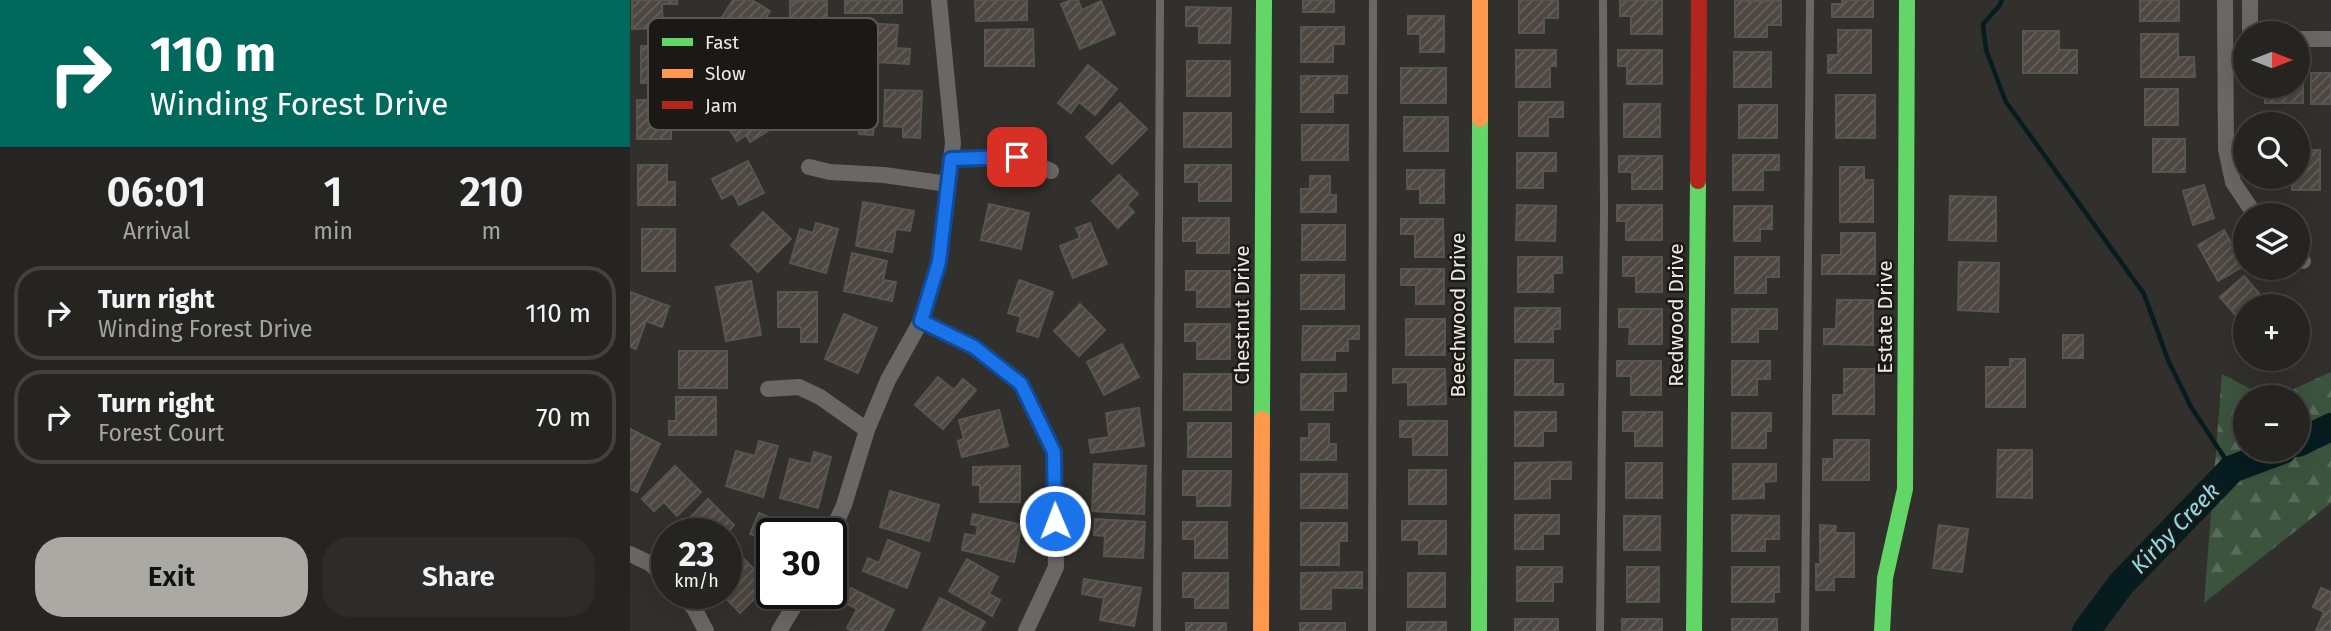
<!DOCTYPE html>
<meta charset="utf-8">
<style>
body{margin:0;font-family:"Fira Sans",sans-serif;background:#2e2c2a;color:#f1f3f6;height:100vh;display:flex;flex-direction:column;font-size:26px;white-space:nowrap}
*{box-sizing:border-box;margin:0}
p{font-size:23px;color:#a4a4a5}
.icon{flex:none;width:38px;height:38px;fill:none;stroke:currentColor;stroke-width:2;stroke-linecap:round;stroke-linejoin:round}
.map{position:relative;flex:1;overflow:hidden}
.details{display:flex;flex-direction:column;background:#262421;width:630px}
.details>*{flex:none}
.hud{background:#00695c;color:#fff;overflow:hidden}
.needle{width:46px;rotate:90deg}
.controls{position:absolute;left:1603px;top:21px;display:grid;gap:14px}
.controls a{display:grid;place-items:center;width:77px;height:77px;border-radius:50%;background:#262421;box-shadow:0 7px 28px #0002,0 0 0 2px #42413f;font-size:35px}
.speed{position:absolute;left:21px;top:518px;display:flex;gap:14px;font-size:35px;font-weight:700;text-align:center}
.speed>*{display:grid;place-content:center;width:91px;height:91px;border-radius:50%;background:#262421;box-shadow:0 7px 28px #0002,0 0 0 2px #42413f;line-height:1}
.speed small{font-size:18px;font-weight:400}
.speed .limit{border:4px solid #111;border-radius:10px;background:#fff;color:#111}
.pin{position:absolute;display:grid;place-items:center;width:60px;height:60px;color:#fff;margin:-30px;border-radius:14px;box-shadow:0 4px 10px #0006}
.me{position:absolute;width:77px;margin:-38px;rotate:359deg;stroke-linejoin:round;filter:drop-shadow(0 0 5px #0008)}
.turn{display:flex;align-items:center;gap:24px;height:147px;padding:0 35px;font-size:32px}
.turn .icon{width:91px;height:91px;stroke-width:2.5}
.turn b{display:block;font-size:49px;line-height:60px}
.eta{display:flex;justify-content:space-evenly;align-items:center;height:119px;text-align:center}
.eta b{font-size:42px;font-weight:600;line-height:49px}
.cta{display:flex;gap:14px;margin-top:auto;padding:14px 35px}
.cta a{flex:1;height:80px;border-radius:28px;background:#aba9a4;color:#111;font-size:28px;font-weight:600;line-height:80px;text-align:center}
.cta a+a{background:#2e2c2a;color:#f1f3f6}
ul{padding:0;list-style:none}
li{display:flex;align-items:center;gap:21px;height:94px;margin:0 14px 10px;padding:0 21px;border:4px solid #42413f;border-radius:28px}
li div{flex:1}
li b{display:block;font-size:26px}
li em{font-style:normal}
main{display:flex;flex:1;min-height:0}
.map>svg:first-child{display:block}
.forest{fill:url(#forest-firs)}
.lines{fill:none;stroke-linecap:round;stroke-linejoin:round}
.stream{stroke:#061c1e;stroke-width:4.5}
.river{stroke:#061c1e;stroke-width:28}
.building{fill:url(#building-hatch);stroke:#575552;stroke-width:2}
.lane{stroke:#696865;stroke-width:8}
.street{stroke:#696865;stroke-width:16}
.fast{stroke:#63d668;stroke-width:16}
.slow{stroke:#ff974d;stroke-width:16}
.jam{stroke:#b3261e;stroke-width:16}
.route-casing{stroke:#114b97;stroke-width:18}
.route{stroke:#1a73e8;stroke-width:12}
.labels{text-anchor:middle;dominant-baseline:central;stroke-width:5;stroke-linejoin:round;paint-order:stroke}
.street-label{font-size:21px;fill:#eceae4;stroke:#1b1915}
.water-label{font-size:23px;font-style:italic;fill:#89dde9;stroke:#1b1915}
.key{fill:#1b1915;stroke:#5a5853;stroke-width:2}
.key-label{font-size:19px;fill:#eceae4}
</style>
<main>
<section class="details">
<div class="hud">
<div class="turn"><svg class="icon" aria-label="right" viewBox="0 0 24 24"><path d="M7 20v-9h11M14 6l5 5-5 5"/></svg><div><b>110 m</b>Winding Forest Drive</div></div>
</div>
<div class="eta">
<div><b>06:01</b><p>Arrival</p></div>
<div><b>1</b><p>min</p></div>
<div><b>210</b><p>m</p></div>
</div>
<ul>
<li><svg class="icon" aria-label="right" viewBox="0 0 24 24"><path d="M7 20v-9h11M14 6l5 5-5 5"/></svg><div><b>Turn right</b><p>Winding Forest Drive</p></div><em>110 m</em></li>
<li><svg class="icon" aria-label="right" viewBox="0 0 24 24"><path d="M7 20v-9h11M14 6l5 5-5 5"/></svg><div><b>Turn right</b><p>Forest Court</p></div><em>70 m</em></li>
</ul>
<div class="cta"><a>Exit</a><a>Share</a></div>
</section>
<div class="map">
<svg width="1701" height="631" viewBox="0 0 1701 631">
<defs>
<pattern id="forest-firs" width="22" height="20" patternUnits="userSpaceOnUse" patternTransform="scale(1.75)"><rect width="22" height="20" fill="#3c533e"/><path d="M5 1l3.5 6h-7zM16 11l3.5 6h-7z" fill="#586c5a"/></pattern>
<pattern id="building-hatch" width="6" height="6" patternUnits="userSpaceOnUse" patternTransform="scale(1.75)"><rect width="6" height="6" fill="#4d4641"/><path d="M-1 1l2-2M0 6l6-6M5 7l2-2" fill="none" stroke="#67615c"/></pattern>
</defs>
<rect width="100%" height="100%" fill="#32302c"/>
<path class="forest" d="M 1701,372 L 1701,503 L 1574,603 L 1592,374 L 1636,397 L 1615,397 L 1615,450 L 1668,450 L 1668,397 L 1646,397 Z"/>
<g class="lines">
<path class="stream" d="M 1372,0 L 1370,5 L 1353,24 L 1356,50 L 1376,102 L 1514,294 L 1538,360 L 1561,407 L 1602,469"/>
<path class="river" d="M 1668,443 L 1701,427
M 1456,631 L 1491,584 L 1602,469 L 1653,450"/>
</g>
<path class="building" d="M 2,0 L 47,0 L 47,4 L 32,4 L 33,28 L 2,29 Z
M 103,0 L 122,0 L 140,11 L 120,42 L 89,22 Z
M 272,0 L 272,13 L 215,13 L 215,1 Z
M 345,0 L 397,0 L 397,20 L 346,21 Z
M 441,0 L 448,0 L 452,10 L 471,1 L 485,34 L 450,49 L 431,4 Z
M 673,0 L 704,0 L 704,12 L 673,12 Z
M 889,0 L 928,0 L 928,18 L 914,18 L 914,33 L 889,33 Z
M 990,0 L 1032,0 L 1032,34 L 1001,34 L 1001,16 L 990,16 Z
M 1212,0 L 1243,0 L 1243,17 L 1202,17 L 1202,4 L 1212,4 Z
M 1510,0 L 1549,0 L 1549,21 L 1510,21 Z
M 160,1 L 197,1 L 197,41 L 175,41 L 175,29 L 160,29 Z
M 1105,1 L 1151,1 L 1151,25 L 1137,25 L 1137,37 L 1105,37 Z
M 556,7 L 601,8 L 600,43 L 569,43 L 569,26 L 556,26 Z
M 778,16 L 814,16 L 814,52 L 790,52 L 790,34 L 778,34 Z
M 231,23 L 268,25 L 266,48 L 280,49 L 279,64 L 229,61 Z
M 671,27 L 714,27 L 714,44 L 703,44 L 703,62 L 671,62 Z
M 403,29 L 404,66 L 355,66 L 355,30 Z
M 1208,30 L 1241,30 L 1241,73 L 1198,73 L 1198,55 L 1208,55 Z
M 1393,31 L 1429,31 L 1429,50 L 1447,50 L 1447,73 L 1393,73 Z
M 1511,34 L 1548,34 L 1548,57 L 1564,57 L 1565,77 L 1511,77 Z
M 11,46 L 36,46 L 36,83 L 11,83 Z
M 886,50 L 926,50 L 926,66 L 920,66 L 920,87 L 886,87 Z
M 988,50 L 1032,50 L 1032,84 L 997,84 L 997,66 L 988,66 Z
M 1104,52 L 1141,52 L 1141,87 L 1104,87 Z
M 557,61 L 600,61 L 600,96 L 557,96 Z
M 458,65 L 487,89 L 465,115 L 449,102 L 441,113 L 428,103 Z
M 771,68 L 816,68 L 816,103 L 771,103 Z
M 1668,72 L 1673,72 L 1673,103 L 1635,103 L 1635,86 L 1668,86 Z
M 1681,73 L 1701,73 L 1701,104 L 1681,104 Z
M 671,76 L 717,76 L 717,93 L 703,93 L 703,112 L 671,112 Z
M 120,78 L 149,124 L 120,142 L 116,135 L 107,141 L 82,101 Z
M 209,81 L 246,84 L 243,135 L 229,134 L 230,118 L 207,117 Z
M 1515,89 L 1548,89 L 1548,125 L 1515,125 Z
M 255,90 L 292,91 L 290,138 L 273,137 L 273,127 L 254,126 Z
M 1206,95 L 1245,95 L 1245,138 L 1206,138 Z
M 7,100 L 41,100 L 41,139 L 7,139 Z
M 889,102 L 933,102 L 933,117 L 918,117 L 918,136 L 889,136 Z
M 490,103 L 517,129 L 482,164 L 456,137 Z
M 994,104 L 1030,104 L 1030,137 L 994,137 Z
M 1109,105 L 1147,105 L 1147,138 L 1109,138 Z
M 554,113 L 601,113 L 601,147 L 554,147 Z
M 774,117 L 818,117 L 818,151 L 774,151 Z
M 672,125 L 718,125 L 718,160 L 672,160 Z
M 1523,139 L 1555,139 L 1555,172 L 1523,172 Z
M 1668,150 L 1690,150 L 1690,190 L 1662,190 L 1662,177 L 1668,177 Z
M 887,153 L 926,153 L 926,171 L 913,171 L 913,188 L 887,188 Z
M 1103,155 L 1149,155 L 1149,170 L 1133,170 L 1133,190 L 1103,190 Z
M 989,156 L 1032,156 L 1032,189 L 1002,189 L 1002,172 L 989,172 Z
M 118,161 L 134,193 L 109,205 L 103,193 L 92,199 L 82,179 Z
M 8,165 L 37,165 L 37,182 L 45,182 L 45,205 L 8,205 Z
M 555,165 L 601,165 L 601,201 L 569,201 L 569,182 L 555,182 Z
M 1210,167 L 1234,167 L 1234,180 L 1243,180 L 1243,222 L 1210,222 Z
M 777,170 L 814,170 L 814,203 L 790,203 L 790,189 L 777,189 Z
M 489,175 L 508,194 L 497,205 L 504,212 L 488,228 L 462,201 Z
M 680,176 L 700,176 L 700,195 L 706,195 L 706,212 L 671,212 L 671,189 L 680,189 Z
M 1574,185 L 1584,218 L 1563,225 L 1553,191 Z
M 1320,196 L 1366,197 L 1366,241 L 1319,240 Z
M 233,202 L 284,211 L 280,231 L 266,229 L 262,252 L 226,246 Z
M 359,204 L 399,213 L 391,249 L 351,240 Z
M 887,205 L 926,206 L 925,241 L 886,240 Z
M 987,205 L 1032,205 L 1032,240 L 996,240 L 996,221 L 987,221 Z
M 1104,206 L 1142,206 L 1142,229 L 1130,229 L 1130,241 L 1104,241 Z
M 133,212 L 161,239 L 128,272 L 101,245 Z
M 553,218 L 599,218 L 599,253 L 567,253 L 567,241 L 553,241 Z
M 771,219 L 813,219 L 814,257 L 785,257 L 785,234 L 771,234 Z
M 186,223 L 208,229 L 196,273 L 160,263 L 170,229 L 183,233 Z
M 460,223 L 477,264 L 443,278 L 430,246 L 450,238 L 446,228 Z
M 672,225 L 715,225 L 715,260 L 672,260 Z
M 12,229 L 45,229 L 45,271 L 12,271 Z
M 1594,230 L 1614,266 L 1588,281 L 1568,245 Z
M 1211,233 L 1245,233 L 1245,274 L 1192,274 L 1192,255 L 1211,255 Z
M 222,253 L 257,261 L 253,280 L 266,282 L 262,301 L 214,291 Z
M 888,257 L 932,257 L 932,273 L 923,273 L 923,292 L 888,292 Z
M 993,257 L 1032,257 L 1032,292 L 1006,292 L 1006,276 L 993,276 Z
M 1105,257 L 1149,257 L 1149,277 L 1136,277 L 1136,293 L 1105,293 Z
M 1329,262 L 1369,263 L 1368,312 L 1328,310 Z
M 771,269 L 814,269 L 814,304 L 786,304 L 786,285 L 771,285 Z
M 556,271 L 600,271 L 600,307 L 567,307 L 567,290 L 556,290 Z
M 671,275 L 714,275 L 714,309 L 671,309 Z
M 1614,276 L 1634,299 L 1626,306 L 1615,306 L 1615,316 L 1610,320 L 1590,297 Z
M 389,280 L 423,292 L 408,337 L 387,331 L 391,317 L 378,313 Z
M 121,281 L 131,335 L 96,341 L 86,287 Z
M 0,292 L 39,306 L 32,327 L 16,321 L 6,349 L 0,347 Z
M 148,292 L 187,292 L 187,342 L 171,342 L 171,327 L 148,327 Z
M 1207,300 L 1243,300 L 1243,345 L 1194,344 L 1194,329 L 1206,329 Z
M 450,304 L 475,330 L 449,356 L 424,331 Z
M 885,308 L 930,308 L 930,329 L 923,329 L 923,342 L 885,342 Z
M 989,309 L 1032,309 L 1032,344 L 999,344 L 1000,327 L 989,327 Z
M 1102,309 L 1147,309 L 1147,329 L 1128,329 L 1128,342 L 1102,342 Z
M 214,314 L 247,328 L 228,373 L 195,359 Z
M 776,319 L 815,319 L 815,355 L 776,355 Z
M 555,324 L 600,324 L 600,359 L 567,359 L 567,341 L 555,341 Z
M 673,326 L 729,326 L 729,339 L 718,339 L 718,351 L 705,351 L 705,360 L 672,360 Z
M 1433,335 L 1453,335 L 1453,358 L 1433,358 Z
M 492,344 L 509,377 L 474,395 L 457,362 Z
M 49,351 L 97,351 L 97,388 L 49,388 Z
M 1380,359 L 1395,359 L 1395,407 L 1356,407 L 1356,367 L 1380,367 Z
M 885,360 L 923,360 L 923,384 L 933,384 L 933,395 L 885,395 Z
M 987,361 L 1031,361 L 1031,395 L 1001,395 L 1001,376 L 987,376 Z
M 1102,361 L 1140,361 L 1140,379 L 1127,379 L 1127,395 L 1102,395 Z
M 763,369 L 815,369 L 816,404 L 778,405 L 778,382 L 763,383 Z
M 1214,369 L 1244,369 L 1244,414 L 1203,414 L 1203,395 L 1214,395 Z
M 554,374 L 601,374 L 601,410 L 554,410 Z
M 671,374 L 716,374 L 716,391 L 703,391 L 703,410 L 671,410 Z
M 308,377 L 324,390 L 333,379 L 346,390 L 313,429 L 285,405 Z
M 46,397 L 86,397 L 86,435 L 39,435 L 39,421 L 46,421 Z
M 509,408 L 514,446 L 461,453 L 459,440 L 479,437 L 476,413 Z
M 369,410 L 378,446 L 332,457 L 328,441 L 334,439 L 329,420 Z
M 885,412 L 926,412 L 926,431 L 913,431 L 913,446 L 885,446 Z
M 993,412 L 1032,412 L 1032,446 L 1005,446 L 1005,431 L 993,431 Z
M 1102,413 L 1141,413 L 1141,431 L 1136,431 L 1136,448 L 1102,448 Z
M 770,421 L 817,421 L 817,455 L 783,455 L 783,437 L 770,437 Z
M 558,423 L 601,423 L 601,457 L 558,457 Z
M 679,424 L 699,424 L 699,444 L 706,444 L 706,460 L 671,460 L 671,438 L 679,438 Z
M 0,429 L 30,444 L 7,492 L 0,489 Z
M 1204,440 L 1239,440 L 1239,480 L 1193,480 L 1193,459 L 1204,459 Z
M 129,441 L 148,446 L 133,497 L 96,486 L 106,451 L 125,456 Z
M 1368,450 L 1402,450 L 1402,498 L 1367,497 Z
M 184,452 L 201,457 L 188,508 L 150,498 L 160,459 L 181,464 Z
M 941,462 L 941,479 L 920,479 L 920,498 L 885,499 L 885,463 Z
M 996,463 L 1032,463 L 1032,498 L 996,498 Z
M 464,464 L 516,466 L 514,514 L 462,511 Z
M 1103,464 L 1146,464 L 1146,481 L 1134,482 L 1134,498 L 1103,499 Z
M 45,466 L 71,492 L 47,516 L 34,502 L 24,511 L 12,499 Z
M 390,466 L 390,502 L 350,502 L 350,485 L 343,485 L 343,467 Z
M 779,470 L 816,470 L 816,504 L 779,504 Z
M 553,471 L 601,471 L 600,506 L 567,506 L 567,495 L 553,495 Z
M 671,474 L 717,474 L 717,508 L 671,508 Z
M 260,491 L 309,505 L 299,541 L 250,527 Z
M 78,499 L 104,525 L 96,534 L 60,534 L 52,526 Z
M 129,513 L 166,528 L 164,534 L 142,534 L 142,557 L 126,551 L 131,538 L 120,534 Z
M 343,514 L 392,525 L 384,562 L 332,550 L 335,534 L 346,536 L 348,526 L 341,524 Z
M 885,515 L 929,515 L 929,534 L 913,534 L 913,549 L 885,549 Z
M 1102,515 L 1149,516 L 1149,539 L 1135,539 L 1135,551 L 1102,551 Z
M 994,516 L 1030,516 L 1030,550 L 994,550 Z
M 465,519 L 515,522 L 513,558 L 474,556 L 475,536 L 464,535 Z
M 772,521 L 816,521 L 816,554 L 789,554 L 789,540 L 772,540 Z
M 553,522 L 597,522 L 597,558 L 565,558 L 565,539 L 553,539 Z
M 671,523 L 717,523 L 717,541 L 709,541 L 709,565 L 671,565 Z
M 1190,525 L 1206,526 L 1205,533 L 1224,533 L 1224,577 L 1204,577 L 1204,590 L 1186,590 L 1186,564 L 1190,564 Z
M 1309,525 L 1338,529 L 1332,572 L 1303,568 Z
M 258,540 L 290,553 L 277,588 L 233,571 L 238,558 L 249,563 Z
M 109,554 L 139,584 L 110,613 L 91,593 L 96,593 L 96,566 Z
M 337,559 L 368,577 L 359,594 L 370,600 L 362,616 L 319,591 Z
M 887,567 L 932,567 L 932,582 L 923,582 L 923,601 L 887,601 Z
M 997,567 L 1029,567 L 1029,602 L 997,602 Z
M 1102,567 L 1149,567 L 1149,592 L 1144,592 L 1144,602 L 1102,602 Z
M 732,572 L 732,588 L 701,588 L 701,609 L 671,609 L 671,573 Z
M 553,573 L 598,573 L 598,608 L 565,608 L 565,597 L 553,597 Z
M 778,573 L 815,573 L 815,607 L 778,607 Z
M 454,579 L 511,588 L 504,626 L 470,620 L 474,598 L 452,594 Z
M 221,588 L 264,610 L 253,631 L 222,631 L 217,628 L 227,609 L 214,602 Z
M 1691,588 L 1701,592 L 1701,631 L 1686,631 L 1694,612 L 1683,607 Z
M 310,598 L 355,622 L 350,631 L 293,630 Z
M 885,619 L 928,619 L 928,631 L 885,631 Z
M 992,619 L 1032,619 L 1032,631 L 992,631 Z
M 1102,619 L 1147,619 L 1147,631 L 1102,631 Z
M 777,622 L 816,622 L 816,631 L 777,631 Z
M 556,623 L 596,623 L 596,631 L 556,631 Z
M 670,623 L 715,623 L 715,631 L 670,631 Z"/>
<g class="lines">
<path class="lane" d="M 527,631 L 530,0
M 742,631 L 743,0
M 970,631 L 974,212 L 973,0
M 1175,631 L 1180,0"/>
<path class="street" d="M 1595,0 L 1596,149 L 1603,182 L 1625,215
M 1620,33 L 1620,0
M 1668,39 L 1701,39
M 321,159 L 387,157 L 421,171
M 179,167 L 200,172 L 254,175 L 318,184
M 1668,257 L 1673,261
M 291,321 L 344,347 L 391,384 L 424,452 L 426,567 L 396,631
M 138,389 L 169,387 L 190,397 L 237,430
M 201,534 L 214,505 L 237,430 L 258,380 L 291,321 L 309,262 L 323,143 L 309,0
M 0,554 L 21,564 L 37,580
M 49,593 L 64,608 L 76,631
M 149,631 L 172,593"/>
<path class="fast" d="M 632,419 L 634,0
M 849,631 L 850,119
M 1064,631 L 1068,181
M 1252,631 L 1255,578 L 1275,489 L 1277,0"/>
<path class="slow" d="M 850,119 L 850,0
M 631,631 L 632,419"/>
<path class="jam" d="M 1068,181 L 1069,0"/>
</g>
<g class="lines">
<g class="route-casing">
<path id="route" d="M 387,157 L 321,159 L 309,262 L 291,321 L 344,347 L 391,384 L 424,452 L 425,521"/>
</g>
<use href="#route" class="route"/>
</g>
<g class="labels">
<g class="street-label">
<text transform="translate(612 315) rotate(-90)">Chestnut Drive</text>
<text transform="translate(828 315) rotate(-90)">Beechwood Drive</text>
<text transform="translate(1046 315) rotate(-90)">Redwood Drive</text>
<text transform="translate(1255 317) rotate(-90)">Estate Drive</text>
</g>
<g class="water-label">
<text transform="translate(1545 528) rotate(-46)">Kirby Creek</text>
</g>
</g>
<rect x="18" y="18" width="230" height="112" rx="10" class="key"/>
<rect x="32" y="38" width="31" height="8" fill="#63d668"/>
<rect x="32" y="69" width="31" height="9" fill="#ff974d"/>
<rect x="32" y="101" width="31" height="8" fill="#b3261e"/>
<g class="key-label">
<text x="75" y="49">Fast</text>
<text x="75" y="80">Slow</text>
<text x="75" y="112">Jam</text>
</g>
</svg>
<div class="controls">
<a><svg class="needle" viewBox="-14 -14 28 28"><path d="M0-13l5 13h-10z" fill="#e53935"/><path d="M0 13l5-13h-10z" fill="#a4a4a5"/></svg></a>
<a><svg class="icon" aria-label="search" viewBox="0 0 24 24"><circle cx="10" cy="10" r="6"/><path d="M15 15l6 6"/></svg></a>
<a><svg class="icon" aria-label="layers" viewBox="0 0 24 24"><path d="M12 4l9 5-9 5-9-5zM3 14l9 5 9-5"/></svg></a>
<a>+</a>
<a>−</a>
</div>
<div class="speed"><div>23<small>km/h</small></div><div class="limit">30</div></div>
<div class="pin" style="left:387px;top:157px;background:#d93025"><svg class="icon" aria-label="arrive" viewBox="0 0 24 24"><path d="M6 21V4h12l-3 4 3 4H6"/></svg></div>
<svg class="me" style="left:425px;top:521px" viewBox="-20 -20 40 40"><circle r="17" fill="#1a73e8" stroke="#fff" stroke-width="3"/><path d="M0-11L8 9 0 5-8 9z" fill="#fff"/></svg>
</div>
</main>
